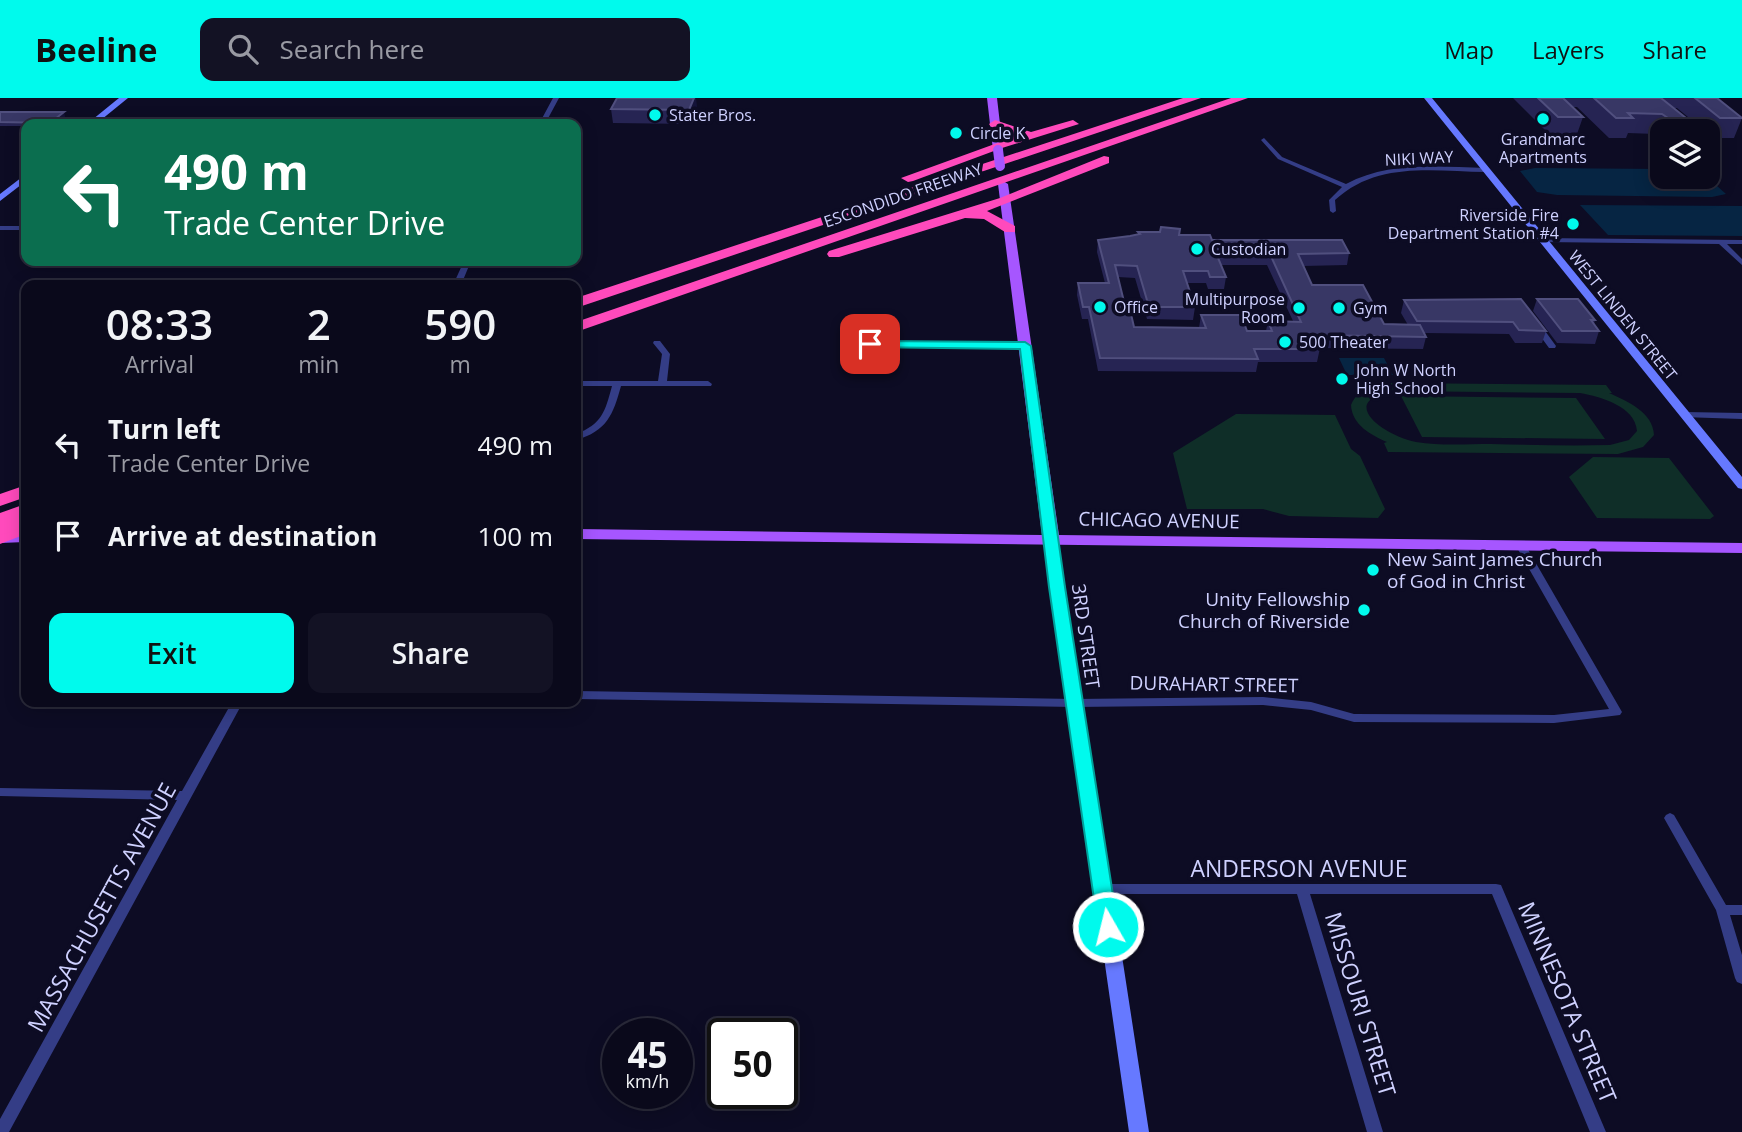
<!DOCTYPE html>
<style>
body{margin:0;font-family:"Open Sans",sans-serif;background:#131224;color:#f1f3f6;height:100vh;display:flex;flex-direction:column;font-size:26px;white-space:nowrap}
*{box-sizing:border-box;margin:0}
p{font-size:23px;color:#999aa3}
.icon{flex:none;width:38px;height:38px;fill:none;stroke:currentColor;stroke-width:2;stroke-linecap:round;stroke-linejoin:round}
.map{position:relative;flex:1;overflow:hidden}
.sheet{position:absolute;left:21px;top:182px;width:560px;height:427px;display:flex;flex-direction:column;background:#0a091b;border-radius:14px;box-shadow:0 4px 18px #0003,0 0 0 2px #2a2a3a}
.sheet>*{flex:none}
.top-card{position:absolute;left:21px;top:21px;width:560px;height:147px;border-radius:14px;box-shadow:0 4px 18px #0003,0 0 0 2px #2a2a3a;background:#0b6e4f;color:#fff;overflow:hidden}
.controls{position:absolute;left:1650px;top:21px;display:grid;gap:14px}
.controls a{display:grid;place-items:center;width:70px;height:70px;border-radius:14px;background:#0a091b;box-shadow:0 4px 18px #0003,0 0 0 2px #2a2a3a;font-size:35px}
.speed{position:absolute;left:602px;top:920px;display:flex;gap:14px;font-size:35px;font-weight:700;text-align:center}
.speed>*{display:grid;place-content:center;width:91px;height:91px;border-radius:50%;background:#0a091b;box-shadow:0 4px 18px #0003,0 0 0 2px #2a2a3a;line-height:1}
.speed small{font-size:18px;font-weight:400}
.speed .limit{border:4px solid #111;border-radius:10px;background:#fff;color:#111}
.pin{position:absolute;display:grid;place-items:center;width:60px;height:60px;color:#fff;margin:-30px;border-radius:14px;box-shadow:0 4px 10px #0006}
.me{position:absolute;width:77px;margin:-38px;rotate:352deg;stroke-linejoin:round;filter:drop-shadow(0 0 5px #0008)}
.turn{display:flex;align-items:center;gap:24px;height:147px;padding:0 28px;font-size:32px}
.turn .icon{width:91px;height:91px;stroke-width:2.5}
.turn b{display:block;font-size:49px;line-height:60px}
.eta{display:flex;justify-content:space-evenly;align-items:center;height:119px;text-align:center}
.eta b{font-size:42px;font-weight:600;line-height:49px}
.action{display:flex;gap:14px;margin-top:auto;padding:14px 28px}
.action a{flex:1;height:80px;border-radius:14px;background:#00faed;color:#111;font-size:28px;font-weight:600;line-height:80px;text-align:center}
.action a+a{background:#131224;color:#f1f3f6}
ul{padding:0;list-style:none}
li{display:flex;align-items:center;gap:21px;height:91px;padding:0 28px}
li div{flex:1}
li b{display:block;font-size:26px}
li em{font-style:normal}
header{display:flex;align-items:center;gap:42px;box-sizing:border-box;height:98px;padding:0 35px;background:#00faed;color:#111}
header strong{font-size:33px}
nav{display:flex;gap:38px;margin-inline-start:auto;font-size:24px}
.search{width:490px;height:63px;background:#131224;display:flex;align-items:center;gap:18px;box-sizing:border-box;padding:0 24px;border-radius:14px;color:#999aa3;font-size:26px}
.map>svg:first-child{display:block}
.green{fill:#0f2e28;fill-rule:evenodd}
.water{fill:#062543}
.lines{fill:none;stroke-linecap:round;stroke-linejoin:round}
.street{fill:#343d86;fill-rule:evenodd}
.secondary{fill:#6679ff;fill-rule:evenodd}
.primary{fill:#a656ff;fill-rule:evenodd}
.highway{fill:#ff4abc;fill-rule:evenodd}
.primary-bridge{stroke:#a656ff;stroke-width:10}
.highway-bridge{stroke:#ff4abc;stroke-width:21}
.wall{fill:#262453;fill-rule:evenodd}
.shaded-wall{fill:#141338}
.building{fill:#383765;stroke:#504f7e;stroke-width:2;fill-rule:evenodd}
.route{fill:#00faed;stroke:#00a29a;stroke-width:2}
.poi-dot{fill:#00faed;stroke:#0d0c24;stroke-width:2.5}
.labels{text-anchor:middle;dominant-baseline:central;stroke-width:7;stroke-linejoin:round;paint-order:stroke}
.far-poi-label{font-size:16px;fill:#cfd1ff;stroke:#0d0c24;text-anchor:start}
.far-street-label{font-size:16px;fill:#cfd1ff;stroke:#0d0c24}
.street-label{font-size:19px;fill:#cfd1ff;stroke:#0d0c24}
.poi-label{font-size:19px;fill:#cfd1ff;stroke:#0d0c24;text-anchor:start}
.near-street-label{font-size:23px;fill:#cfd1ff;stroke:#0d0c24}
</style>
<header>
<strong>Beeline</strong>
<div class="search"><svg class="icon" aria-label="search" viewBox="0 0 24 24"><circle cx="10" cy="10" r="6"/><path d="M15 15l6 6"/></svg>Search here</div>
<nav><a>Map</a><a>Layers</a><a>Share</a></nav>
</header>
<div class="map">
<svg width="1742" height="1034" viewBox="0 0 1742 1034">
<rect width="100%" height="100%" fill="#0d0c24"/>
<path class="green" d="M 1392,285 L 1606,287 L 1612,295 L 1609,295 C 1627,303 1653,314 1654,337 L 1643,349 L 1618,356 L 1388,354 L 1384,345 L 1387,344 C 1371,337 1352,327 1351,307 C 1358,290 1375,287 1392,285 ZM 1398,293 L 1580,295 C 1601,299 1635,308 1637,333 L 1629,342 L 1610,347 C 1570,348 1531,347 1491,346 C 1467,346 1440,348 1416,344 C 1380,337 1335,300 1398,293 Z
M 1401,298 L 1576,300 L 1605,341 L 1422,339 Z
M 1236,316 L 1335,317 L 1351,351 L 1360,358 L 1385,411 L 1378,420 L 1289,418 L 1263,411 L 1187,411 L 1173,355 Z
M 1593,359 L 1669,360 L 1714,418 L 1710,421 L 1597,420 L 1569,379 Z"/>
<path class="water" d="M 1535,70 L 1662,71 L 1662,79 L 1707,79 L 1726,96 L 1712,99 L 1557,97 L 1537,94 L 1520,73 Z
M 1580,107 L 1742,108 L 1742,138 L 1608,137 Z
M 1339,260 L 1384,260 L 1393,277 L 1347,277 Z"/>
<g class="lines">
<path class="street" d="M 553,0 L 559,0 L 545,26 L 539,26 Z
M 1264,40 L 1282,59 L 1346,86 C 1389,63 1438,69 1486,70 L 1489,72 L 1486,74 C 1433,73 1377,63 1335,102 L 1336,113 L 1333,115 L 1330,113 L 1329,102 L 1342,89 L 1278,61 L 1261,42 Z
M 0,128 L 26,128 L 26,132 L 0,132 Z
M 1539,140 L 1742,142 L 1742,146 L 1727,146 L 1742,161 L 1742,167 L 1719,146 L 1542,144 L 1538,142 Z
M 464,163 L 471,163 L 461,187 L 453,187 Z
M 1534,226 L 1540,226 L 1556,248 L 1555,250 L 1549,250 L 1533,228 Z
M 654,243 L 660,243 L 670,256 L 667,283 L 708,283 L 712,286 L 711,288 L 621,288 C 613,317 607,333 576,342 L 576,336 C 602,326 605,314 612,288 L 576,288 L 576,283 L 658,283 L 662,256 L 653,245 Z
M 868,244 L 1025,246 L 1029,248 L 1025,250 L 871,248 L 867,246 Z
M 1685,314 L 1742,315 L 1742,321 L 1682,319 L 1682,315 Z
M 1521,445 L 1526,448 L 1622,614 L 1620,617 L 1554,625 L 1354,624 L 1311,612 L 1263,607 L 1074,609 L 576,601 L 576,593 L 1074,601 L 1263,599 L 1311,604 L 1354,616 L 1554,617 L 1609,611 L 1516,448 Z
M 232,604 L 243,604 L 9,1034 L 0,1034 L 0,1021 L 177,702 L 0,698 L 0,690 L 182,693 Z
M 1670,715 L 1674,717 L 1726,807 L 1742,807 L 1742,817 L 1730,817 L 1742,857 L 1742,886 L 1737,884 L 1735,880 L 1716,812 L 1664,720 L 1666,717 Z
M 1103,786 L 1496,786 L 1501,787 L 1606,1034 L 1590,1034 L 1492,796 L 1310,796 L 1383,1034 L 1367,1034 L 1297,796 L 1103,796 L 1098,795 L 1097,791 L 1098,787 Z"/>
<path class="secondary" d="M 119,0 L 128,0 L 96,26 L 87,26 Z
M 1424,0 L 1432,0 L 1742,379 L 1742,391 L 1738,390 Z
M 26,76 L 26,83 L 0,103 L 0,96 Z
M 1051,437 L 1058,441 L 1149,1034 L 1129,1034 L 1044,441 Z"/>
<path class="primary" d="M 987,0 L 997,0 L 1003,52 L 998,55 L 993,52 Z
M 1003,83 L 1008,86 L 1059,437 L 1742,445 L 1742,455 L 576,441 L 576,431 L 1042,437 L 998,86 Z
M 26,434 L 26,444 L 0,445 L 0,435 Z"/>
<path class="highway" d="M 1183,0 L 1201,0 L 576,210 L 576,200 Z
M 1231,0 L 1248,0 L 576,234 L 576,224 Z
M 995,22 L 1031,34 L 1073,22 L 1079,26 L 1002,50 L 913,83 L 908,84 L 901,80 L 1014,39 L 991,29 L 989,26 Z
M 1104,58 L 1109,59 L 1109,65 L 987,113 L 1015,128 L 1015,134 L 1005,134 L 984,121 L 965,120 L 839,159 L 829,159 L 827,156 L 829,153 L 1000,100 Z
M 26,387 L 26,399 L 0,408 L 0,396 Z
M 26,423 L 26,436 L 0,446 L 0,433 Z"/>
<path class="primary-bridge" d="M 998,52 L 1000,68"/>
<path class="highway-bridge" d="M 0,426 L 26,417"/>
</g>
<path class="wall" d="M 1513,0 L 1741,0 L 1717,0 L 1742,20 L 1734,40 L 1713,40 L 1708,36 L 1708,33 L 1705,33 L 1677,10 L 1673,10 L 1686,20 L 1681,33 L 1662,33 L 1662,40 L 1661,40 L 1655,36 L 1628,35 L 1626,40 L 1609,40 L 1577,9 L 1573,9 L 1583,19 L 1576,39 L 1552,39 Z
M 697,8 L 691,26 L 613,25 L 611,11 Z
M 0,14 L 65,18 L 54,26 L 26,26 L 26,28 L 0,28 Z
M 1180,131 L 1180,137 L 1212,142 L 1349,155 L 1347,167 L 1303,168 L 1312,187 L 1384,226 L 1408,227 L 1401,215 L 1404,202 L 1521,201 L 1546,233 L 1542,245 L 1515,245 L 1509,236 L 1425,235 L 1426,239 L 1423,251 L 1320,250 L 1317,264 L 1258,264 L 1256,274 L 1098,273 L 1088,221 L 1082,221 L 1077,197 L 1078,185 L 1105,185 L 1097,154 L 1098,142 L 1138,137 L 1138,134 L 1160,134 ZM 1221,167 L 1267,167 L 1293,223 L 1268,223 L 1266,233 L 1247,233 L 1201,217 L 1199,230 L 1134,229 L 1127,216 L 1118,179 L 1135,180 L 1147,221 L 1193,222 L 1195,209 L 1187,185 L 1206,185 L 1208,191 L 1224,191 L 1226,179 Z
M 1537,201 L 1595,222 L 1594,226 L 1599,233 L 1595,246 L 1557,245 L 1533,213 Z"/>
<path class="shaded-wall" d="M 694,0 L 696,0 L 697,8 L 691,26 L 689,12 Z
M 64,14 L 65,18 L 54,26 L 51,26 L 50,25 Z"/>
<path class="building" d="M 617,0 L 694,0 L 689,12 L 611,11 Z
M 1538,0 L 1563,0 L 1583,19 L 1558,19 Z
M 1594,0 L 1661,0 L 1686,20 L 1668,20 L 1662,16 L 1628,15 L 1633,20 L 1616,20 Z
M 1695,0 L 1717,0 L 1742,20 L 1720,20 Z
M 0,14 L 64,14 L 50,25 L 0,24 Z
M 299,23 L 511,26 L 296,26 Z
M 1161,129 L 1180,131 L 1179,137 L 1210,137 L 1212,142 L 1342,142 L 1349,155 L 1298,156 L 1312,187 L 1363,187 L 1384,226 L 1420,227 L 1426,239 L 1314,237 L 1320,251 L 1254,251 L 1258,261 L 1100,260 L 1089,209 L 1083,209 L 1078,185 L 1109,185 L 1098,142 L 1130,138 L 1140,136 L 1138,134 L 1160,134 ZM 1216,155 L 1270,156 L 1301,224 L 1268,223 L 1272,233 L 1247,233 L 1241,217 L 1201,217 L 1206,230 L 1134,229 L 1131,216 L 1127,216 L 1115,167 L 1137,168 L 1149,209 L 1195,209 L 1183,173 L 1208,173 L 1210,179 L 1226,179 Z
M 1521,201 L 1546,233 L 1519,232 L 1513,224 L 1417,223 L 1404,202 Z
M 1537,201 L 1578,201 L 1595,222 L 1591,222 L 1599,233 L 1562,233 Z"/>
<path class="route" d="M 870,243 L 1025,244 L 1031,248 L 1065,489 L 1118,829 L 1115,835 L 1108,837 L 1101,835 L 1098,829 L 1049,489 L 1020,251 L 866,249 L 864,246 Z"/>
<g class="poi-dot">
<circle cx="655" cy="17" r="7"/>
<circle cx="1543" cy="21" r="7"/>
<circle cx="956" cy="35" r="7"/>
<circle cx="1573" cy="126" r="7"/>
<circle cx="1197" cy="151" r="7"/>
<circle cx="1100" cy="209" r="7"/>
<circle cx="1299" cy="210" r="7"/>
<circle cx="1339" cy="210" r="7"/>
<circle cx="1285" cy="244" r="7"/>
<circle cx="1342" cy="281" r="7"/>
<circle cx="1373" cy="472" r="7"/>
<circle cx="1364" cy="512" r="7"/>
</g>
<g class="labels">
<g class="far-poi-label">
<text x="669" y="17">Stater Bros.</text>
<text x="970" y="35">Circle K</text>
<text x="1543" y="41" text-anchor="middle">Grandmarc<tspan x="1543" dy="18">Apartments</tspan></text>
<text x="1559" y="117" text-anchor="end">Riverside Fire<tspan x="1559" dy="18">Department Station #4</tspan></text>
<text x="1211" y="151">Custodian</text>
<text x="1285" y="201" text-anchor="end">Multipurpose<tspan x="1285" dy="18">Room</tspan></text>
<text x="1114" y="209">Office</text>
<text x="1353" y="210">Gym</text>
<text x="1299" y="244">500 Theater</text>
<text x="1356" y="272">John W North<tspan x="1356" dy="18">High School</tspan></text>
</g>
<g class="far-street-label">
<text transform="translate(1419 60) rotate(-3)">NIKI WAY</text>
<text transform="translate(903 97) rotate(-19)">ESCONDIDO FREEWAY</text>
<text transform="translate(1623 217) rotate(51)">WEST LINDEN STREET</text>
</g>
<g class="street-label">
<text transform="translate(1159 422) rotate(1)">CHICAGO AVENUE</text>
<text transform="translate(1086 538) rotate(82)">3RD STREET</text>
<text transform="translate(1214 586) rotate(1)">DURAHART STREET</text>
</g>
<g class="poi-label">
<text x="1387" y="461">New Saint James Church<tspan x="1387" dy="22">of God in Christ</tspan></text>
<text x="1350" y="501" text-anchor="end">Unity Fellowship<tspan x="1350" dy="22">Church of Riverside</tspan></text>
</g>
<g class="near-street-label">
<text x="1299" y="770">ANDERSON AVENUE</text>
<text transform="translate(101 809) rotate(-61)">MASSACHUSETTS AVENUE</text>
<text transform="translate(1568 904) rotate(67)">MINNESOTA STREET</text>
<text transform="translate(1361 906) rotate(73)">MISSOURI STREET</text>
</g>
</g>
</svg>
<div class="controls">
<a><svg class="icon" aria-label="layers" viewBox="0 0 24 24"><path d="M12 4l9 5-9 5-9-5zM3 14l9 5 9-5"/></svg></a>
</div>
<div class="speed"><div>45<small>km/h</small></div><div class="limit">50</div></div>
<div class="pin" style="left:870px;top:246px;background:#d93025"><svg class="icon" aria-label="arrive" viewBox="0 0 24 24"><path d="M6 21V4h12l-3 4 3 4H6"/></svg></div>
<svg class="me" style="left:1108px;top:829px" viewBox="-20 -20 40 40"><circle r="17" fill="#00faed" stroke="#fff" stroke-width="3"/><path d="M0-11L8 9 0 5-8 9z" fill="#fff"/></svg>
<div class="top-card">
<div class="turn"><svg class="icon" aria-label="left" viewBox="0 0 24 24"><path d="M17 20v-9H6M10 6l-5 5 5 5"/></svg><div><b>490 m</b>Trade Center Drive</div></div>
</div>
<section class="sheet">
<div class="eta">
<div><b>08:33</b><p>Arrival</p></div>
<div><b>2</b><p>min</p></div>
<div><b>590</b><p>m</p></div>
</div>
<ul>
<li><svg class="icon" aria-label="left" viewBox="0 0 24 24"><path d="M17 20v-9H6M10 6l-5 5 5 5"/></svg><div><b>Turn left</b><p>Trade Center Drive</p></div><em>490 m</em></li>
<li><svg class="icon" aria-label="arrive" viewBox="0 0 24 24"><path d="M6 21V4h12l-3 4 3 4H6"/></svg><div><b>Arrive at destination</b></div><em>100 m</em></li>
</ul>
<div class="action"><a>Exit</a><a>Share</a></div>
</section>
</div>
